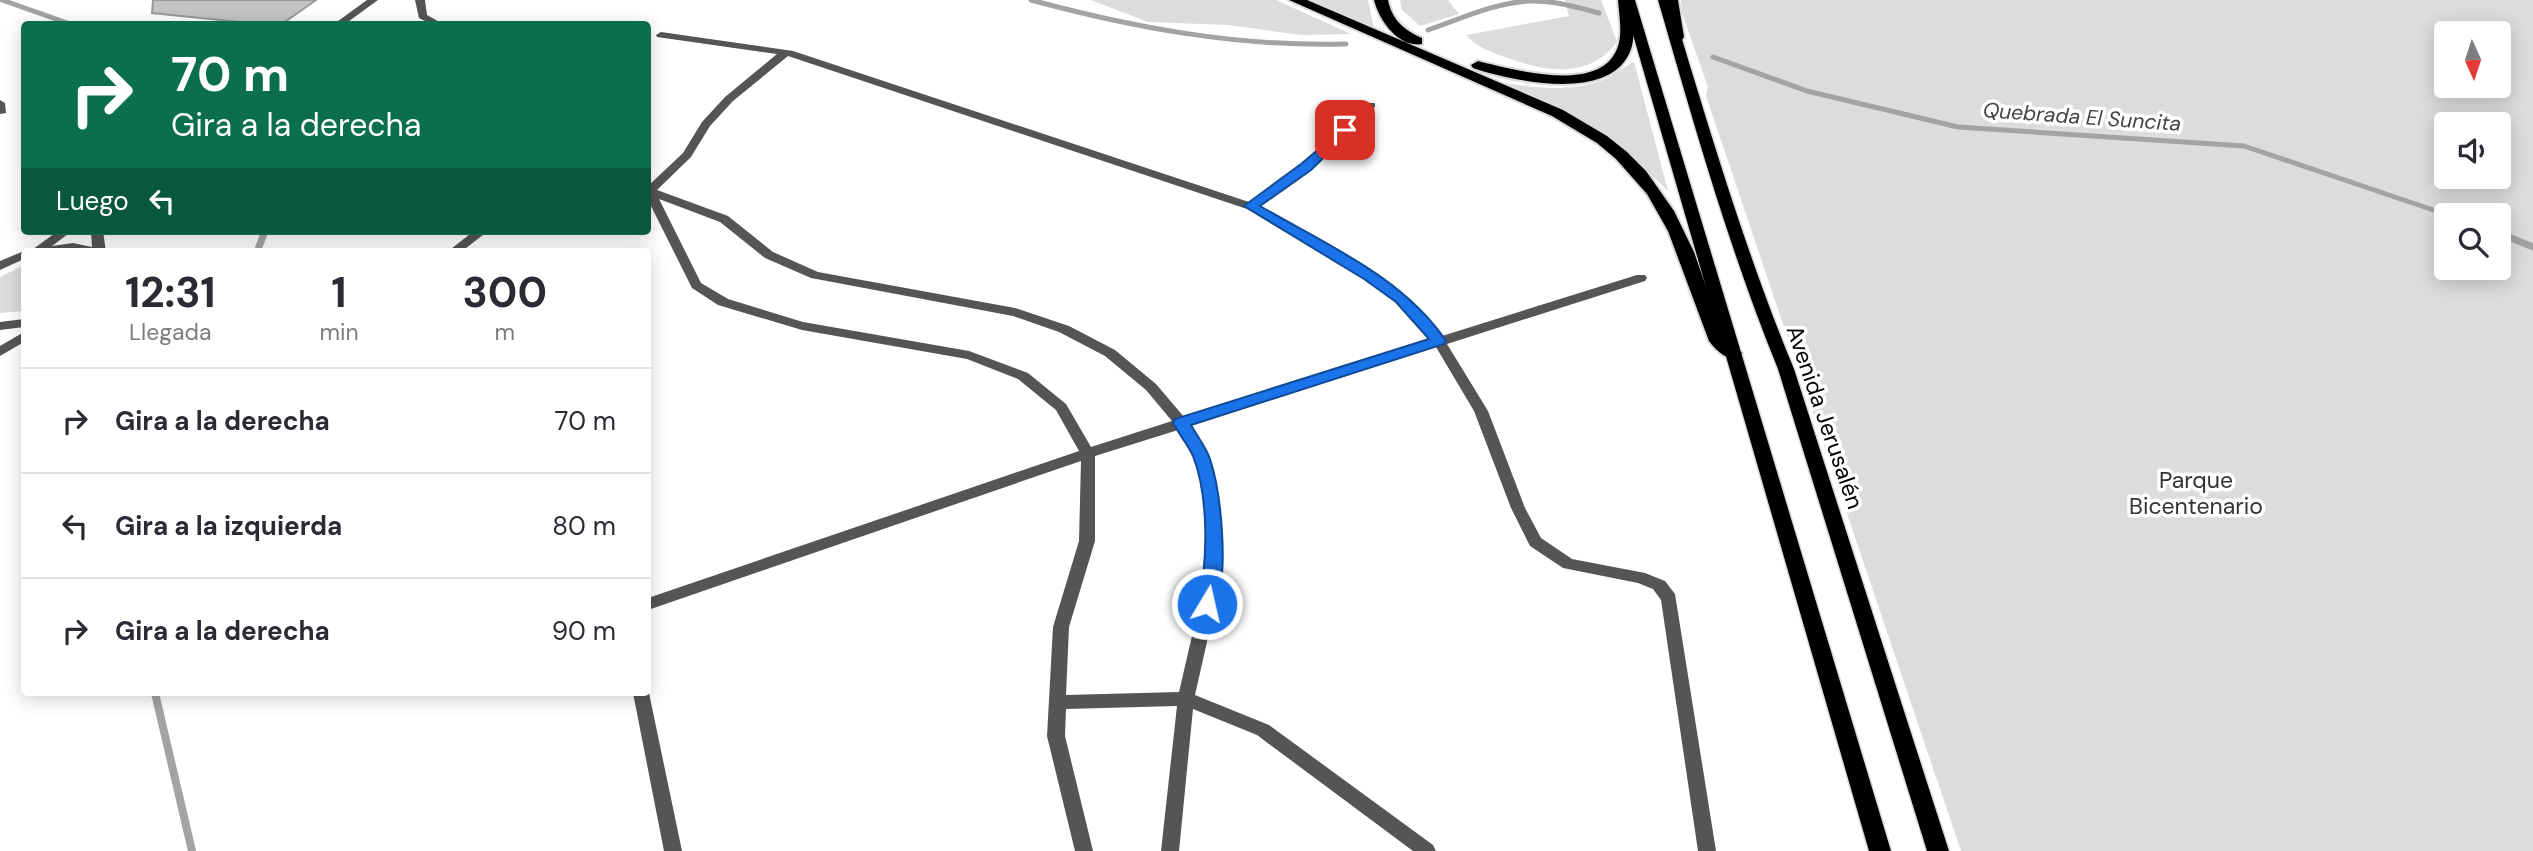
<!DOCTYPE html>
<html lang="es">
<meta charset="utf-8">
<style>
body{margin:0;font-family:"DM Sans",sans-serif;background:#f7f7f7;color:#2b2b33;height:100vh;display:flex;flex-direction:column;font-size:26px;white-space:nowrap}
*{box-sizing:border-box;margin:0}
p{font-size:23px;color:#7c7c81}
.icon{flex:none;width:38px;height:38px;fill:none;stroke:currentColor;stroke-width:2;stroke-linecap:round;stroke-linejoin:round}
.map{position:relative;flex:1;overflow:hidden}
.sheet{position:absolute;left:21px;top:248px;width:630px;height:448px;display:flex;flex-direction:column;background:#fff;border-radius:7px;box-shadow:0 4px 18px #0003}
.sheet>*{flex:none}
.guide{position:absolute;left:21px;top:21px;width:630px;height:214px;border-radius:7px;box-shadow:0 4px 18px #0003;background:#0b6e4f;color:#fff;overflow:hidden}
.needle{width:46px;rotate:177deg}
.controls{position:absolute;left:2434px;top:21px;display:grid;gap:14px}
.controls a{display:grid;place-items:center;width:77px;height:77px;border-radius:7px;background:#fff;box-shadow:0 4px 18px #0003;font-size:35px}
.pin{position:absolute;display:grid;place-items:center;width:60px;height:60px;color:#fff;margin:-30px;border-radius:14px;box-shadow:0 4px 10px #0006}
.me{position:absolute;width:77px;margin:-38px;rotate:9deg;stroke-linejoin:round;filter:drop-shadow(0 0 5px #0008)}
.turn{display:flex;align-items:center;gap:24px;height:147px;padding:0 35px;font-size:32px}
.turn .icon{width:91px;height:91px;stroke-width:2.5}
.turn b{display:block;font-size:49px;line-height:60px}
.then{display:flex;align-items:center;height:66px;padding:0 35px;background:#0003;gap:14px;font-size:26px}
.eta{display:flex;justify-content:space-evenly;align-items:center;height:119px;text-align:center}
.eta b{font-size:42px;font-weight:700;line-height:49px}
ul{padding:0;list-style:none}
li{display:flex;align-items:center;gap:21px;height:105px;padding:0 35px;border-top:2px solid #e1e1e2}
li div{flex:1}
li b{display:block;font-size:26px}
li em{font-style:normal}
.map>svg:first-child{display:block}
.green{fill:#dcdcdc;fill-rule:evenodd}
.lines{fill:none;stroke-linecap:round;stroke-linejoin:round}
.stream-far2{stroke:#a3a3a3;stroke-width:5}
.stream-far1{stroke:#a3a3a3;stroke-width:7}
.stream{stroke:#a3a3a3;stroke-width:8}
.building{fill:#c4c4c4;stroke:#999;stroke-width:2}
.primary-casing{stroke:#dbdbdb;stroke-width:3}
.trunk-casing{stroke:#dbdbdb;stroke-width:4}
.minor{fill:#555;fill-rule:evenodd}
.tertiary{fill:#555;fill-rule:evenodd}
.primary{fill:#000;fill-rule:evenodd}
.trunk{fill:#000;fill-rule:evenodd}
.route{fill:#1a73e8;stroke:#114b97;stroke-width:2}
.labels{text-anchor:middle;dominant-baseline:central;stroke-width:7;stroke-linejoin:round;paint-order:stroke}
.far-water-label{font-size:21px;font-style:italic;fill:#444;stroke:#fff}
.street-label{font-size:23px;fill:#000;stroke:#fff}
.park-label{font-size:23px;fill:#333;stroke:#fff}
</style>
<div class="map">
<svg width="2533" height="851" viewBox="0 0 2533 851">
<rect width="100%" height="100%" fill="#fff"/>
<path class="green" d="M 1091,0 L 1276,0 L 1351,34 L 1301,35 L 1228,25 L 1148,22 Z
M 1311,0 L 1368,0 L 1374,28 Z
M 1400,0 L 1448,0 L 1459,14 L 1420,26 L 1402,10 Z
M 1565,0 L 1601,0 L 1617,42 C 1590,79 1545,72 1508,58 C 1491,52 1478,48 1466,35 L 1569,16 Z
M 1681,0 L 2533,0 L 2533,851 L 1961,851 L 1706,96 L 1708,87 L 1682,13 ZM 2499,33 L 2499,86 L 2446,86 L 2446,33 ZM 2446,124 L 2499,124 L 2499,177 L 2446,177 ZM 2499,215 L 2499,268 L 2446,268 L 2446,215 Z
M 1634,62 L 1668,191 C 1615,138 1573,114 1506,83 C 1538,89 1580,92 1610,77 C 1618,72 1625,66 1634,62 Z
M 24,265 L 24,311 L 0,313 L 0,277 Z"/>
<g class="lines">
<path class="stream-far2" d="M 2,0 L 70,24
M 1031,0 C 1135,28 1238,47 1346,44
M 1428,30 C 1460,19 1494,3 1528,1 C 1552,0 1576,7 1599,13
M 1713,57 L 1807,91 L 1958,127 L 2244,146 L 2448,215"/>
<path class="stream-far1" d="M 2499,233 L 2533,247
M 257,252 L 265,231"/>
<path class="stream" d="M 155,693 L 192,851"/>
</g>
<path class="building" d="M 153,0 L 316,0 L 282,24 L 237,24 L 240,22 L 152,13 Z"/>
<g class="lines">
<g class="primary-casing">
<path id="primary" d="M 1623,0 L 1635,0 L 1891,851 L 1869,851 Z
M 1658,0 L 1670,0 C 1708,124 1744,249 1794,369 L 1949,851 L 1927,851 L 1778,369 C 1729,249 1694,124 1658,0 Z"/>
</g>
<g class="trunk-casing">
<path id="trunk" d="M 1289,0 L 1307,0 L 1563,110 L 1607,136 L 1627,152 L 1646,171 L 1674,211 L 1694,252 L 1723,335 L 1742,353 L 1739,357 C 1726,361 1717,351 1709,341 L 1668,231 L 1647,194 L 1616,159 L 1597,143 L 1552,116 Z
M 1374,0 L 1388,0 C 1392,20 1404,30 1422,38 L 1422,44 C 1398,48 1379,20 1374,0 Z
M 1618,0 L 1632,0 C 1632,17 1637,38 1629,54 C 1606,102 1512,81 1473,68 L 1471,65 L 1478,61 C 1511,69 1594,93 1615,53 C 1624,38 1619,16 1618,0 Z
M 1664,0 L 1678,0 L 1684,37 L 1682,40 L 1672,40 L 1670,37 Z"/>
</g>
<path class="minor" d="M 415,0 L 425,0 L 427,15 L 443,24 L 431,24 L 419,18 Z
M 661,32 L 793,51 L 1249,202 L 1302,165 L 1367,103 L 1375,103 L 1375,107 L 1310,169 L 1259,206 L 1373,273 L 1406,296 L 1442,336 L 1637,275 L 1645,275 L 1647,278 L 1645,281 L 1447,344 L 1488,411 L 1525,508 L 1541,538 L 1572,559 L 1645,573 L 1665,581 L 1675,594 L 1716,851 L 1698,851 L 1661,600 L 1653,589 L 1638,583 L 1563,568 L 1530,546 L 1511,508 L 1474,411 L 1436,347 L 1190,426 L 1208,456 L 1219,498 L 1221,580 L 1195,695 L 1269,725 L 1433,845 L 1436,851 L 1413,851 L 1257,735 L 1193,709 L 1179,851 L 1161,851 L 1177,706 L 1066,709 L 1065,736 L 1093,851 L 1075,851 L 1047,736 L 1053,627 L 1079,541 L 1081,461 L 648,610 L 648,598 L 1079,451 L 1056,410 L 1018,379 L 967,359 L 802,330 L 718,305 L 692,288 L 648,200 L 648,186 L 683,153 L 702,122 L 725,97 L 777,54 L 657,37 L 656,35 ZM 788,56 L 1247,209 L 1365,279 L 1396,302 L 1431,340 L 1184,417 L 1156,384 L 1115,350 L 1069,326 L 1015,308 L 818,272 L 773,252 L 728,216 L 657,190 L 691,157 L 710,126 L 733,101 ZM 659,199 L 720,222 L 765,258 L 811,278 L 1013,316 L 1059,332 L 1105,356 L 1146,390 L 1172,421 L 1091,447 L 1066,404 L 1028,373 L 969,351 L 803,322 L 728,299 L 701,283 ZM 1178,430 L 1194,456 L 1205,498 L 1205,580 L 1179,692 L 1066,695 L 1069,627 L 1095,541 L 1095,456 Z
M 0,100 L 5,103 L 6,113 L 0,114 Z
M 474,231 L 488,231 L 461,252 L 447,252 Z
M 648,689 L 649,693 L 682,851 L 664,851 L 633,693 L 648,693 Z"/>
<path class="tertiary" d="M 367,0 L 378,0 L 345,24 L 334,24 Z
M 58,231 L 72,231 L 52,246 L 73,243 L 92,247 L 91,231 L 103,231 L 106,252 L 29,252 Z
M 24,251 L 27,252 L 24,252 L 24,259 L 0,270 L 0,261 Z
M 24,319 L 24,327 L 0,330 L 0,322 Z
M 24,332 L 24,342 L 0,356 L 0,346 Z"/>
<use href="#primary" class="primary"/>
<use href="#trunk" class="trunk"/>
</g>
<path class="route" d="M 1345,127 L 1349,128 L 1349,133 L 1311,170 L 1260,206 C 1325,244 1403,277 1446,341 L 1444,344 L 1191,425 C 1197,436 1206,447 1210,459 C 1221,492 1230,577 1214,609 L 1201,609 L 1198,604 C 1208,562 1209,497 1193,456 C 1188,445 1179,434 1173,423 L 1175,419 L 1429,339 L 1396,302 L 1364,279 L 1244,206 L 1301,164 Z"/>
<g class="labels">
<g class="far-water-label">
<text transform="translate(2082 117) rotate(4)">Quebrada El Suncita</text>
</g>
<g class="street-label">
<text transform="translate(1825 417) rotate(71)">Avenida Jerusalén</text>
</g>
<g class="park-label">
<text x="2196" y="480">Parque<tspan x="2196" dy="26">Bicentenario</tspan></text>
</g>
</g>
</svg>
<div class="controls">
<a><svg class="needle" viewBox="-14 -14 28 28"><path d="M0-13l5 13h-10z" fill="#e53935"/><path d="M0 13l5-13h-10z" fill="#7c7c81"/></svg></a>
<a><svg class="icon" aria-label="sound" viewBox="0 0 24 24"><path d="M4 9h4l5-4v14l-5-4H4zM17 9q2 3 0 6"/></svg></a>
<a><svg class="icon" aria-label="search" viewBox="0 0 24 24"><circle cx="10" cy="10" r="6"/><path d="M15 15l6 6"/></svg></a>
</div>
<div class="pin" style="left:1345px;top:130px;background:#d93025"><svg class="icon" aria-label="arrive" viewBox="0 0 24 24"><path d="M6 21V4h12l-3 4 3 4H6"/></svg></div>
<svg class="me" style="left:1207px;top:604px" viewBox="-20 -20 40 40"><circle r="17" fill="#1a73e8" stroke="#fff" stroke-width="3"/><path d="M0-11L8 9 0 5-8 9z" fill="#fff"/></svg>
<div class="guide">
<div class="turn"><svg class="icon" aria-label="right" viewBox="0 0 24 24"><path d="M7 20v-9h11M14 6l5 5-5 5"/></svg><div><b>70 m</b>Gira a la derecha</div></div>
<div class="then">Luego<svg class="icon" aria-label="left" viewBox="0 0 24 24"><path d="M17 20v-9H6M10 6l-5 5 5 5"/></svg></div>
</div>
<section class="sheet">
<div class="eta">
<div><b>12:31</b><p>Llegada</p></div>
<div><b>1</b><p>min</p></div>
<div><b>300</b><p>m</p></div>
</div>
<ul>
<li><svg class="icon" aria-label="right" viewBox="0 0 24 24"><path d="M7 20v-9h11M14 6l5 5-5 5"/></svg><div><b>Gira a la derecha</b></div><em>70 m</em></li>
<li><svg class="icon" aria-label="left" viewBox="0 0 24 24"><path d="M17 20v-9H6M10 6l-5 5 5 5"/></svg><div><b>Gira a la izquierda</b></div><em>80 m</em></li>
<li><svg class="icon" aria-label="right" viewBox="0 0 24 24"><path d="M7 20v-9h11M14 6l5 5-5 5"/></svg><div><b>Gira a la derecha</b></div><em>90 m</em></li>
</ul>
</section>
</div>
